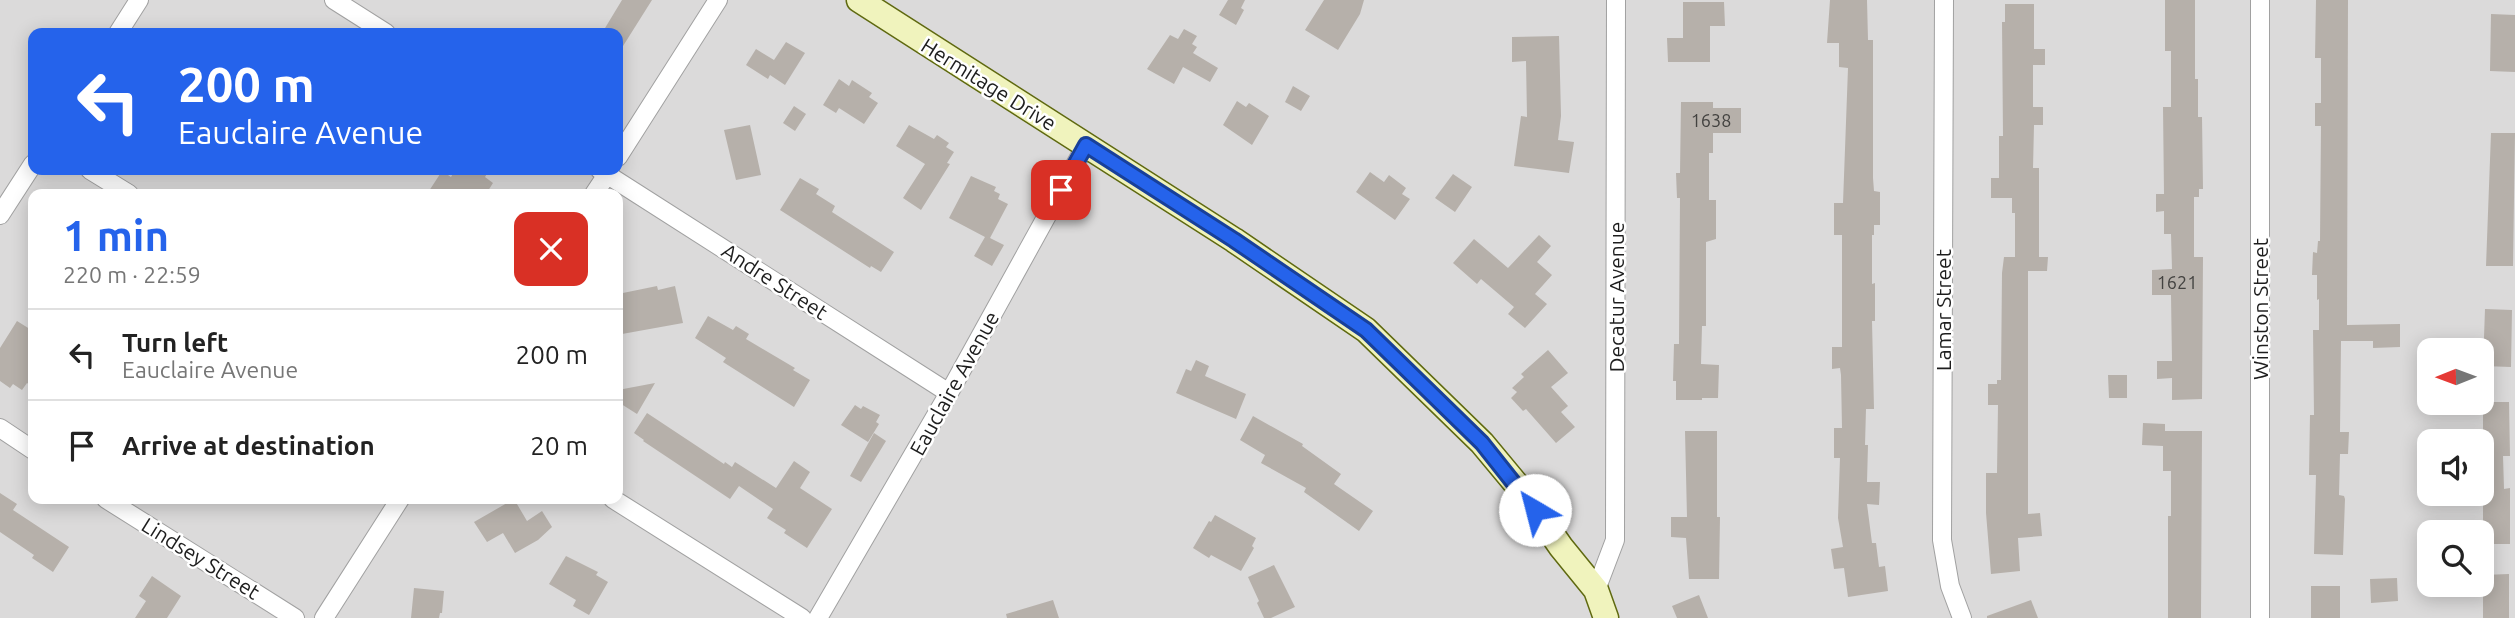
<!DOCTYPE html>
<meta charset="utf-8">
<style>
body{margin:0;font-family:Ubuntu,sans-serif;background:#f6f6f6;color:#222;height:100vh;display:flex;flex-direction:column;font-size:26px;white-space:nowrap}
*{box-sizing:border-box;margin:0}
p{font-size:23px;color:#767676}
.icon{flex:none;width:38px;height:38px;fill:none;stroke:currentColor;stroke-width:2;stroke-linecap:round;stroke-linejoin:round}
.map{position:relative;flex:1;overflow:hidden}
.sheet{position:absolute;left:28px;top:189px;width:595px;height:315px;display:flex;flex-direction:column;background:#fff;border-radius:14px;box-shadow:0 4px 18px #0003}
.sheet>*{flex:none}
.banner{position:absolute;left:28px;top:28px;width:595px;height:147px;border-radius:14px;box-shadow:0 4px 18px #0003;background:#2563eb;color:#fff;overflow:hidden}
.needle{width:46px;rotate:269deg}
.buttons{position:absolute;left:2417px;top:338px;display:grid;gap:14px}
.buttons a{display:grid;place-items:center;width:77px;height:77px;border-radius:14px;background:#fff;box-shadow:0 4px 18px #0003;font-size:35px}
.pin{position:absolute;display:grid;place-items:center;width:60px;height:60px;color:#fff;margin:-30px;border-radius:14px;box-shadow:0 4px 10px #0006}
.me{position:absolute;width:77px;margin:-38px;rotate:323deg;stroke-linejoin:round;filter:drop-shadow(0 0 5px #0008)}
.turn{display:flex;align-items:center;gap:24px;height:147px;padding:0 35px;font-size:32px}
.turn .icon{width:91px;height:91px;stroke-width:2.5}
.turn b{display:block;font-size:49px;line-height:60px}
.round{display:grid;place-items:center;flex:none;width:74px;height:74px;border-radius:14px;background:#f6f6f6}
.overview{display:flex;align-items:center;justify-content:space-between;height:119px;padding:0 35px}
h1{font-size:42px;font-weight:600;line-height:52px;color:#2563eb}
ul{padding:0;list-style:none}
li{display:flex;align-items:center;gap:21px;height:91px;padding:0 35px;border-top:2px solid #e0e0e0}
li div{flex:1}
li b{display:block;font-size:26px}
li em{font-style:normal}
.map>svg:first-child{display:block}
.residential{fill:#dbdada;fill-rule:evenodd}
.building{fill:#b6b0aa}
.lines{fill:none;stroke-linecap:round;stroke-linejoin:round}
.street-casing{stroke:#a1a1a1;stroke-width:20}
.secondary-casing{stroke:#5f6910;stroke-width:27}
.street{stroke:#fff;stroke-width:18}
.secondary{stroke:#f0f3bd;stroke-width:24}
.route-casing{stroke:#184099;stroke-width:18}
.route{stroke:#2563eb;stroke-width:12}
.labels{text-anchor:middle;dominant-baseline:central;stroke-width:5;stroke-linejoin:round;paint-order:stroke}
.number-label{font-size:18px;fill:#434240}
.street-label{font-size:21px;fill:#1d1d1d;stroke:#fff}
</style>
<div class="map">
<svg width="2515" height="618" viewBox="0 0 2515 618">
<rect width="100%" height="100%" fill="#edeae4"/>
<path class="residential" d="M 0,0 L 2515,0 L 2515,618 L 0,618 ZM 33,33 L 618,33 L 618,170 L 33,170 ZM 33,194 L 618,194 L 618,499 L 33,499 ZM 2429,350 L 2482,350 L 2482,402 L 2429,402 ZM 2429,441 L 2482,441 L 2482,494 L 2429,494 ZM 2429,532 L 2482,532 L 2482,584 L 2429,584 Z"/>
<path class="building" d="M 622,0 L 652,0 L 618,54 L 618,33 L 602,33 Z
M 1228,0 L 1245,0 L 1241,8 L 1244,10 L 1236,25 L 1219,15 Z
M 1324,0 L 1364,0 L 1360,14 L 1338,50 L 1305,30 Z
M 1830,0 L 1867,0 L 1868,40 L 1873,40 L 1873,178 L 1874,191 L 1880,192 L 1880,225 L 1874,225 L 1874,235 L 1872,235 L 1872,284 L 1875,283 L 1875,321 L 1872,321 L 1874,409 L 1866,409 L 1865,445 L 1868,445 L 1867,482 L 1880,482 L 1879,505 L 1867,504 L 1872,543 L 1876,543 L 1879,567 L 1885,566 L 1888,591 L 1848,597 L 1844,568 L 1834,569 L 1831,549 L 1843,547 L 1838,518 L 1840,458 L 1834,458 L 1834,428 L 1842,428 L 1841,375 L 1840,368 L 1832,369 L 1832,347 L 1842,347 L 1842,235 L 1834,235 L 1834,203 L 1843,203 L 1848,68 L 1839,67 L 1839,43 L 1827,43 Z
M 2165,0 L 2195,0 L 2195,79 L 2198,79 L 2198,117 L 2202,117 L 2203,189 L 2199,189 L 2199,197 L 2194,197 L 2194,257 L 2203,257 L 2202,399 L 2172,400 L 2172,378 L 2157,379 L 2157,361 L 2172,361 L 2171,295 L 2152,295 L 2152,270 L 2172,269 L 2171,234 L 2164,234 L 2164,211 L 2156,212 L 2156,194 L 2164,194 L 2163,107 L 2171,107 L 2171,51 L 2165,51 Z
M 2316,0 L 2348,0 L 2347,325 L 2400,324 L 2400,347 L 2373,348 L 2373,341 L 2341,341 L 2340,432 L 2349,432 L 2348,454 L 2340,454 L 2339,495 L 2344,496 L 2345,499 L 2343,555 L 2314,554 L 2316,475 L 2309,475 L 2310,415 L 2314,415 L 2313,330 L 2319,330 L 2319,299 L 2317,300 L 2317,275 L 2312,275 L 2313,252 L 2317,253 L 2318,241 L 2320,241 L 2321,126 L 2315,126 L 2315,103 L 2321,103 L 2321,58 L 2315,58 Z
M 1683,2 L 1724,2 L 1725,26 L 1710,26 L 1710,62 L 1668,62 L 1667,38 L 1683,38 Z
M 2005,4 L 2034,4 L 2034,49 L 2045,49 L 2045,65 L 2033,65 L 2033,107 L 2043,107 L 2043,125 L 2034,125 L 2033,168 L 2039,168 L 2039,257 L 2048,257 L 2047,271 L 2028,271 L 2028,514 L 2040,513 L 2042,536 L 2018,538 L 2020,571 L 1991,574 L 1986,513 L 1986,473 L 1997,473 L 1998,405 L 1988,405 L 1988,384 L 1997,384 L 1997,380 L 2001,380 L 2002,273 L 2004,257 L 2015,257 L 2015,213 L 2012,213 L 2012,198 L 1991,198 L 1991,178 L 1999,178 L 1999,136 L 2003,136 L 2002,22 L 2005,22 Z
M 2491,14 L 2515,15 L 2515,72 L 2490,71 Z
M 1184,29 L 1197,36 L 1192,44 L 1197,47 L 1193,53 L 1218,68 L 1210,82 L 1183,67 L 1174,84 L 1147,69 L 1170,35 L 1178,39 Z
M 1559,36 L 1561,116 L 1558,140 L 1574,142 L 1569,173 L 1514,166 L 1521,116 L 1527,117 L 1526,61 L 1512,62 L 1512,37 Z
M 786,42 L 805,53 L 785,85 L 770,75 L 768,79 L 746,65 L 756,49 L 774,60 Z
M 839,79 L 849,86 L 852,80 L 872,93 L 869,97 L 878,103 L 864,124 L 839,108 L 836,113 L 823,105 Z
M 1293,86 L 1310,96 L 1301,111 L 1285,102 Z
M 1237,101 L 1246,107 L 1249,103 L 1269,116 L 1252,145 L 1223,125 Z
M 1681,102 L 1713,102 L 1713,108 L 1741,108 L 1741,133 L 1713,133 L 1713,153 L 1709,153 L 1709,200 L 1716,200 L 1716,239 L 1706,242 L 1706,326 L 1702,326 L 1701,364 L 1719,365 L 1718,398 L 1702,398 L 1702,400 L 1676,400 L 1676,381 L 1673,381 L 1674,344 L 1679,344 L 1680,198 L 1677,198 L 1676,173 L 1680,173 Z
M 794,106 L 806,114 L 795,131 L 783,123 Z
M 750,125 L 761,175 L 736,180 L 724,130 Z
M 909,125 L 934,139 L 937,135 L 949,143 L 946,147 L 954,152 L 947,163 L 950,164 L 921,210 L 903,198 L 925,164 L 896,146 Z
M 2491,133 L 2515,133 L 2513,266 L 2486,266 Z
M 455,170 L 489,170 L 485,177 L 493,183 L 486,194 L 427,194 L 442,171 L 451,177 Z
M 1370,172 L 1384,182 L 1389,175 L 1406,188 L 1402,194 L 1410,199 L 1395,220 L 1356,192 Z
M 1453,174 L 1472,187 L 1455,212 L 1435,198 Z
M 971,176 L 996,187 L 994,191 L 1000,194 L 998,199 L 1008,204 L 990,238 L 1004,245 L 992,266 L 974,256 L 985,237 L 949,218 Z
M 800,178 L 819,189 L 816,194 L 835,206 L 832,212 L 894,252 L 881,272 L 871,266 L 870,268 L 780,210 Z
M 1539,235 L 1551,246 L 1537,262 L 1552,275 L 1535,294 L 1547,304 L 1525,328 L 1508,314 L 1514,307 L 1481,279 L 1477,284 L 1453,263 L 1474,239 L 1508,268 Z
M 657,286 L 658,290 L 675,286 L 683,323 L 622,334 L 618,313 L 618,294 Z
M 2485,309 L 2512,310 L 2511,367 L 2483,366 Z
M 708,316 L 733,330 L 736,326 L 749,334 L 746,339 L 795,368 L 793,370 L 810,380 L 794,407 L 723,362 L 726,358 L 695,338 Z
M 17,321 L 33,331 L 33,387 L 27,383 L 22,390 L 13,384 L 10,388 L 0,381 L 0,348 Z
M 1548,350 L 1568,373 L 1551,387 L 1568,406 L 1561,412 L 1575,427 L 1556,443 L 1526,409 L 1523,411 L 1511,398 L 1517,392 L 1512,388 L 1524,377 L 1521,374 Z
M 1196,360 L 1209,366 L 1205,376 L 1246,394 L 1236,419 L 1176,393 L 1186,369 L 1191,371 Z
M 2108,375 L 2127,375 L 2127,398 L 2109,398 Z
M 655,383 L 637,414 L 618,402 L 618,390 Z
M 2483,402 L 2509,402 L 2510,456 L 2503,456 L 2504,489 L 2510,488 L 2510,544 L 2483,544 L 2483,488 L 2487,488 L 2487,457 L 2483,457 Z
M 855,405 L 861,409 L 863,406 L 880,415 L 876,422 L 879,424 L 868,442 L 841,425 Z
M 647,413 L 724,464 L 725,462 L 732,467 L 735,462 L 776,488 L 794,461 L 810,472 L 800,488 L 832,509 L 807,548 L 784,533 L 786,530 L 767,518 L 773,509 L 739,486 L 730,499 L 643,441 L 644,440 L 634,433 Z
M 1253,416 L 1303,444 L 1302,446 L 1341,474 L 1334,484 L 1373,511 L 1359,531 L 1304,492 L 1306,488 L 1261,463 L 1265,455 L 1240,440 Z
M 2143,423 L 2165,424 L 2165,431 L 2202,431 L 2201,618 L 2168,618 L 2168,516 L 2171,516 L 2171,471 L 2163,471 L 2163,446 L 2142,445 Z
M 1685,431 L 1717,431 L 1717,517 L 1720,517 L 1719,579 L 1689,579 L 1686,538 L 1671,537 L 1671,517 L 1687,517 Z
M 874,433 L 886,441 L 861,482 L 850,476 Z
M 0,493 L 17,504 L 13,510 L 69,547 L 53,572 L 32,558 L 34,555 L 0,532 Z
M 514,499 L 527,521 L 542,511 L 552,527 L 538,540 L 515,553 L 503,533 L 487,542 L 474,522 Z
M 1215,515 L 1256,538 L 1252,546 L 1254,548 L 1241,571 L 1211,555 L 1209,558 L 1193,548 L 1209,521 L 1211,522 Z
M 566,556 L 598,572 L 596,575 L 608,582 L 589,615 L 573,606 L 576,600 L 549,584 Z
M 1274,565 L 1295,607 L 1271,618 L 1264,618 L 1257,603 L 1259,601 L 1248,577 Z
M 2509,574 L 2509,618 L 2483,618 L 2483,575 Z
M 152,576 L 181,596 L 167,618 L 135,618 L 146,601 L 139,596 Z
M 2397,578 L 2398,601 L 2371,603 L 2370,579 Z
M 2311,586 L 2340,586 L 2340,618 L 2311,618 Z
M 414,588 L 444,591 L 442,613 L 440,613 L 439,618 L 411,618 Z
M 1699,595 L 1708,618 L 1677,618 L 1672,606 Z
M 1053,600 L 1059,618 L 1007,618 L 1006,614 Z
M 2031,600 L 2038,618 L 1987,618 L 1987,616 Z"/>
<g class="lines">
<g class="street-casing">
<path id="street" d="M 334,0 L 386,33
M 1944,0 L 1942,540 L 1950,586 L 1962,618
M 2260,0 L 2260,618
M 118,33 L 139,0
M 618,157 L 718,0
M 90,170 L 129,194
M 600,170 L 949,393
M 594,194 L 610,170
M 0,215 L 33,164
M 0,428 L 33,450
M 106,499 L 295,618
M 613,499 L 802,618
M 1596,590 L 1615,540 L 1616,0
M 324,618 L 400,499
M 818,618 L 949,393 L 1086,145"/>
</g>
<g class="secondary-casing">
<path id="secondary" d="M 859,0 L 1234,240 L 1366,330 L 1482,443 L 1522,491 L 1561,547 L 1596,590 L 1606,618"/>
</g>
<use href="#street" class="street"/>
<use href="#secondary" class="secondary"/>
</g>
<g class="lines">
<g class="route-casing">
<path id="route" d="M 1061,190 L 1086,145 L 1234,240 L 1366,330 L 1482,443 L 1535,510"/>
</g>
<use href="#route" class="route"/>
</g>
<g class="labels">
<g class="number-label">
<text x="1711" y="120">1638</text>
<text x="2177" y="282">1621</text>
</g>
<g class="street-label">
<text transform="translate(989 84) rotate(32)">Hermitage Drive</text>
<text transform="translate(775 281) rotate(33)">Andre Street</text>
<text transform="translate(1616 297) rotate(-90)">Decatur Avenue</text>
<text transform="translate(2260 309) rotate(-90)">Winston Street</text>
<text transform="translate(1943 310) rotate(-90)">Lamar Street</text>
<text transform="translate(954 383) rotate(-61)">Eauclaire Avenue</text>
<text transform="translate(201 558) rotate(32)">Lindsey Street</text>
</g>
</g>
</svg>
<div class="buttons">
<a><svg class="needle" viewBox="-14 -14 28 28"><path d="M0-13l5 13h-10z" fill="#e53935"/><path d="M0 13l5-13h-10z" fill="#767676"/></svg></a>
<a><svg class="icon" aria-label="sound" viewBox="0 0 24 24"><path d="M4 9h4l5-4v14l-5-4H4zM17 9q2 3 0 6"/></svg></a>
<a><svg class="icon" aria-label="search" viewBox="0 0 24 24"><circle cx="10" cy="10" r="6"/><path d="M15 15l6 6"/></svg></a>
</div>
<div class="pin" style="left:1061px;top:190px;background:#d93025"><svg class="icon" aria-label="arrive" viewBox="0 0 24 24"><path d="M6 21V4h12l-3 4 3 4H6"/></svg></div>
<svg class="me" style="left:1535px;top:510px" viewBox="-20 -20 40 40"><circle r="19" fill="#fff"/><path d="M0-13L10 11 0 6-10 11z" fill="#2563eb"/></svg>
<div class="banner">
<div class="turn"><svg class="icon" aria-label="left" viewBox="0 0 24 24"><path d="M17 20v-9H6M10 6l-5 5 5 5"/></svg><div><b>200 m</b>Eauclaire Avenue</div></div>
</div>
<section class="sheet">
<div class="overview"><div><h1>1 min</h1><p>220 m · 22:59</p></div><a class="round" style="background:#d93025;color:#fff"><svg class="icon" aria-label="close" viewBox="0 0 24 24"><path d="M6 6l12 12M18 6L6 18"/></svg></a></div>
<ul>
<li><svg class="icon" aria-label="left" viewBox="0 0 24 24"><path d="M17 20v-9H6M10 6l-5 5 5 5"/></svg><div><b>Turn left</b><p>Eauclaire Avenue</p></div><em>200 m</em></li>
<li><svg class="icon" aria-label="arrive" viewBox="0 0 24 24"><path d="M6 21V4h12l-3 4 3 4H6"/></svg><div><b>Arrive at destination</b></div><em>20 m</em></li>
</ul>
</section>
</div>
